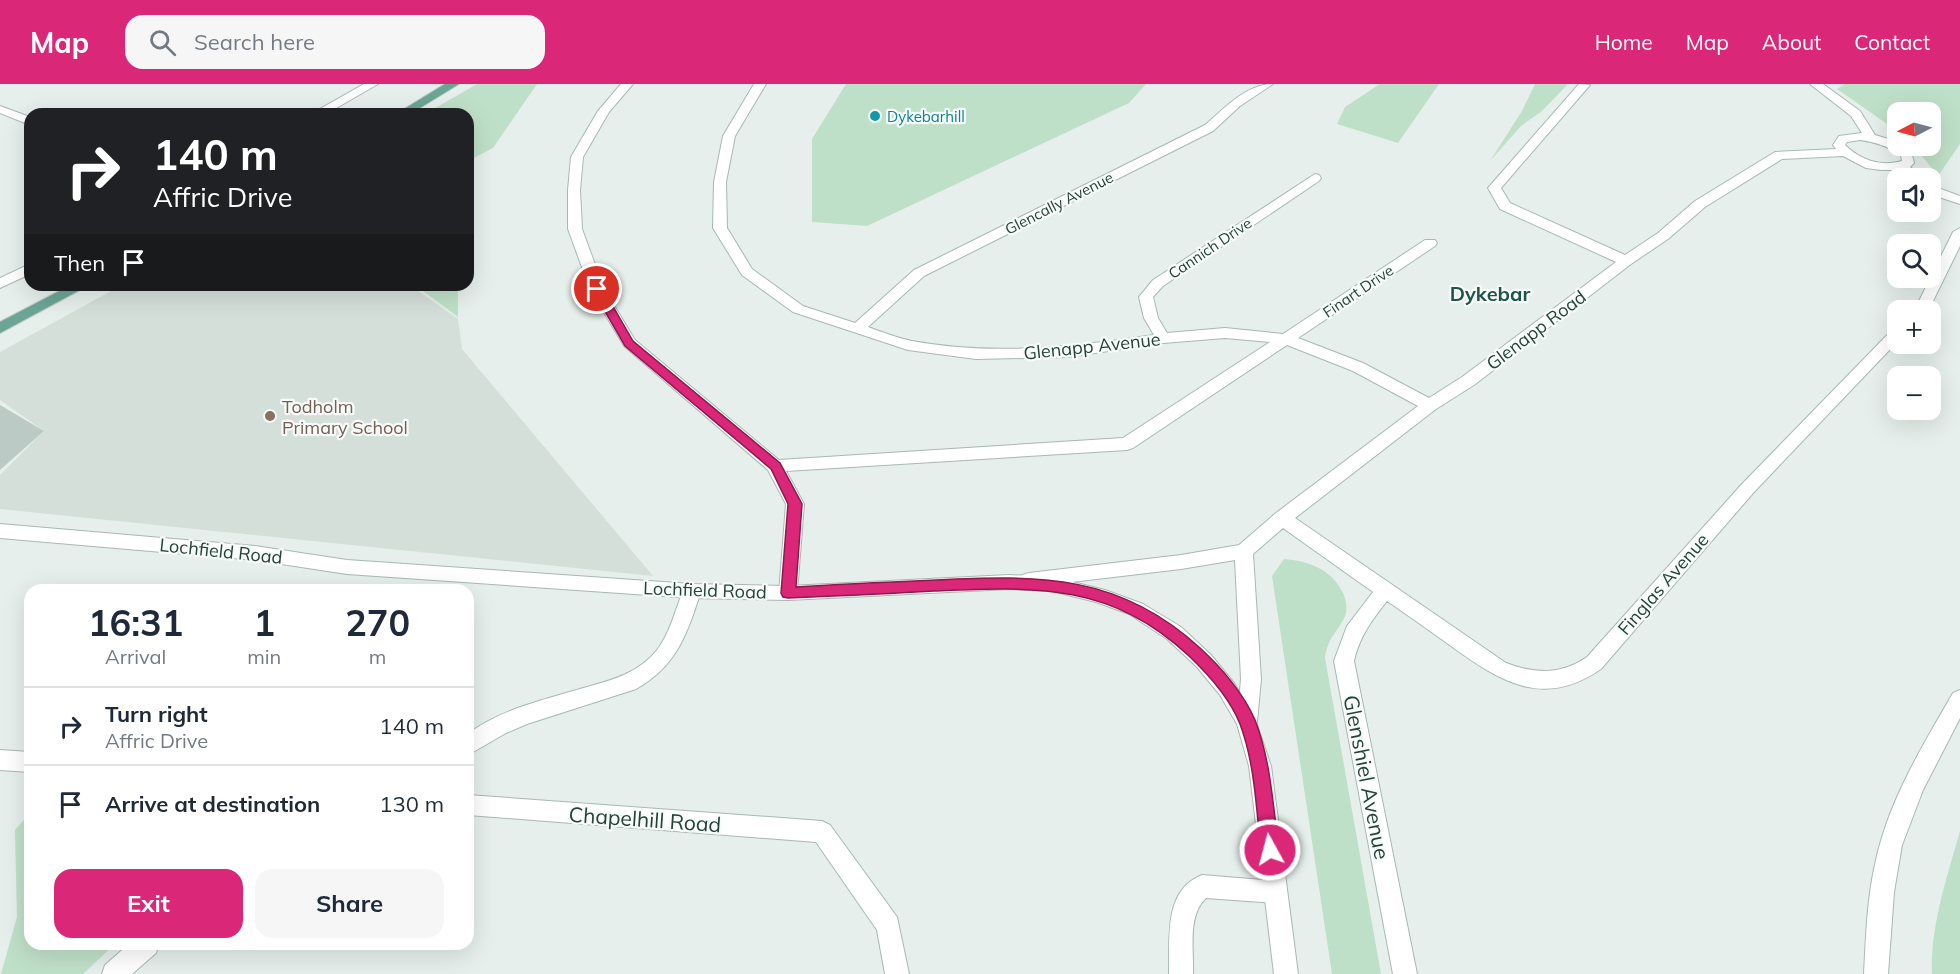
<!DOCTYPE html>
<meta charset="utf-8">
<style>
body{margin:0;font-family:Mulish,sans-serif;background:#f6f6f7;color:#1f2937;height:100vh;display:flex;flex-direction:column;font-size:22px;white-space:nowrap}
*{box-sizing:border-box;margin:0}
p{font-size:20px;color:#747a83}
.icon{flex:none;width:33px;height:33px;fill:none;stroke:currentColor;stroke-width:2;stroke-linecap:round;stroke-linejoin:round}
.map{position:relative;flex:1;overflow:hidden}
.sheet{position:absolute;left:24px;top:500px;width:450px;height:366px;display:flex;flex-direction:column;background:#fff;border-radius:18px;box-shadow:0 6px 24px #0002}
.sheet>*{flex:none}
.guide{position:absolute;left:24px;top:24px;width:450px;height:183px;border-radius:18px;box-shadow:0 6px 24px #0002;background:#202124;color:#fff;overflow:hidden}
.needle{width:39px;rotate:264deg}
.fabs{position:absolute;left:1887px;top:18px;display:grid;gap:12px}
.fabs a{display:grid;place-items:center;width:54px;height:54px;border-radius:12px;background:#fff;box-shadow:0 6px 24px #0002;font-size:30px}
.pin{position:absolute;display:grid;place-items:center;width:51px;height:51px;color:#fff;margin:-26px;border:3px solid #fff;border-radius:50%;box-shadow:0 2px 6px #0007}
.me{position:absolute;width:66px;margin:-33px;rotate:353deg;stroke-linejoin:round;filter:drop-shadow(0 0 4px #0008)}
.turn{display:flex;align-items:center;gap:21px;height:126px;padding:0 30px;font-size:27px}
.turn .icon{width:78px;height:78px;stroke-width:2.5}
.turn b{display:block;font-size:42px;line-height:51px}
.then{display:flex;align-items:center;height:57px;padding:0 30px;background:#0003;gap:12px;font-size:22px}
.eta{display:flex;justify-content:space-evenly;align-items:center;height:102px;text-align:center}
.eta b{font-size:36px;font-weight:700;line-height:42px}
.action{display:flex;gap:12px;margin-top:auto;padding:12px 30px}
.action a{flex:1;height:69px;border-radius:18px;background:#db2777;color:#fff;font-size:24px;font-weight:700;line-height:69px;text-align:center}
.action a+a{background:#f6f6f7;color:#1f2937}
ul{padding:0;list-style:none}
li{display:flex;align-items:center;gap:18px;height:78px;padding:0 30px;border-top:2px solid #e0e1e3}
li div{flex:1}
li b{display:block;font-size:22px}
li em{font-style:normal}
header{display:flex;align-items:center;gap:36px;box-sizing:border-box;height:84px;padding:0 30px;background:#db2777;color:#fff}
header strong{font-size:28px}
nav{display:flex;gap:33px;margin-inline-start:auto;font-size:21px}
.search{width:420px;height:54px;background:#f6f6f7;display:flex;align-items:center;gap:15px;box-sizing:border-box;padding:0 21px;border-radius:18px;color:#747a83;font-size:22px}
.map>svg:first-child{display:block}
.built{fill:#d4dfda}
.green{fill:#bfe0c8}
.building{fill:#bbcac4}
.lines{fill:none;stroke-linecap:round;stroke-linejoin:round}
.minor-casing{stroke:#a8b8b2;stroke-width:2}
.tertiary-casing{stroke:#a8b8b2;stroke-width:2}
.primary-casing{stroke:#c2cac8;stroke-width:2}
.minor{fill:#fff;fill-rule:evenodd}
.tertiary{fill:#fff;fill-rule:evenodd}
.primary{fill:#6aa596;fill-rule:evenodd}
.route{fill:#db2777;stroke:#8e194d;stroke-width:1.5}
.culture-dot{fill:#0f9aa8;stroke:#f7fbf9;stroke-width:2}
.education-dot{fill:#8d6e63;stroke:#f7fbf9;stroke-width:2}
.labels{text-anchor:middle;dominant-baseline:central;stroke-width:4.5;stroke-linejoin:round;paint-order:stroke}
.far-culture-label{font-size:15px;fill:#0d838f;stroke:#f7fbf9;text-anchor:start}
.far-street-label{font-size:15px;fill:#24423a;stroke:#f7fbf9}
.street-label{font-size:18px;fill:#24423a;stroke:#f7fbf9}
.education-label{font-size:18px;fill:#785e54;stroke:#f7fbf9;text-anchor:start}
.far-district-label{font-size:20px;font-weight:bold;fill:#1f5548;stroke:#f7fbf9}
.near-street-label{font-size:21px;fill:#24423a;stroke:#f7fbf9}
</style>
<header>
<strong>Map</strong>
<div class="search"><svg class="icon" aria-label="search" viewBox="0 0 24 24"><circle cx="10" cy="10" r="6"/><path d="M15 15l6 6"/></svg>Search here</div>
<nav><a>Home</a><a>Map</a><a>About</a><a>Contact</a></nav>
</header>
<div class="map">
<svg width="1960" height="890" viewBox="0 0 1960 890">
<rect width="100%" height="100%" fill="#e6efeb"/>
<path class="built" d="M 122,201 L 410,201 L 458,235 L 462,265 L 653,492 L 0,425 L 0,391 L 44,347 L 0,316 L 0,268 Z"/>
<path class="green" d="M 477,0 L 537,0 L 493,64 L 468,77 L 468,30 L 425,30 Z
M 846,0 L 1146,0 L 1129,19 L 867,142 L 812,138 L 812,55 Z
M 1380,0 L 1439,0 L 1398,59 L 1337,40 L 1345,23 Z
M 1535,0 L 1568,0 L 1542,27 L 1521,42 L 1490,77 L 1522,27 Z
M 1845,0 L 1960,0 L 1960,60 L 1938,92 L 1914,62 L 1930,62 L 1930,28 L 1898,28 L 1897,47 L 1837,5 Z
M 415,201 L 458,201 L 458,233 Z
M 1284,475 C 1308,477 1332,485 1343,509 C 1346,516 1348,524 1345,532 C 1337,550 1328,552 1325,574 L 1381,890 L 1332,890 L 1272,492 Z
M 30,729 L 30,860 L 115,860 L 83,890 L 1,890 L 17,833 L 15,746 Z
M 1960,747 L 1960,890 L 1932,890 C 1930,843 1947,793 1960,747 Z"/>
<path class="building" d="M 0,321 L 44,347 L 0,386 Z"/>
<g class="lines">
<g class="minor-casing">
<path id="minor" d="M 364,0 L 378,0 L 326,30 L 311,30 Z
M 621,0 L 633,0 L 609,28 L 583,73 L 580,106 L 582,145 L 604,205 L 635,256 L 779,376 L 1123,354 L 1270,258 L 1225,254 L 1163,259 L 1068,273 L 976,275 L 908,266 L 793,228 L 742,191 L 713,144 L 714,98 L 723,52 L 754,0 L 766,0 L 735,52 L 726,98 L 727,144 L 752,185 L 803,222 L 855,239 L 914,186 L 1205,41 C 1224,25 1246,0 1273,0 L 1240,22 L 1213,47 L 924,192 L 868,243 C 882,248 897,254 912,257 C 994,272 1072,263 1154,251 L 1144,234 L 1139,213 L 1153,196 L 1315,90 L 1319,91 L 1321,94 L 1319,97 L 1163,202 L 1153,213 L 1158,234 L 1167,249 L 1225,244 L 1283,250 L 1425,156 L 1435,156 L 1437,159 L 1435,162 L 1298,254 L 1363,279 L 1429,314 L 1462,293 L 1616,178 L 1500,125 L 1488,104 L 1579,0 L 1590,1 L 1501,104 L 1510,119 L 1625,171 L 1658,149 L 1695,117 L 1775,68 L 1836,65 L 1833,61 L 1839,52 L 1862,49 L 1851,32 L 1810,0 L 1823,0 L 1860,27 L 1875,51 L 1895,57 L 1898,62 L 1903,62 L 1911,67 L 1914,79 L 1910,83 L 1923,94 L 1910,94 L 1898,86 L 1881,86 L 1866,84 L 1843,72 L 1782,75 L 1705,123 L 1668,155 L 1631,180 L 1474,301 L 1436,325 L 1295,434 L 1506,579 C 1535,590 1561,591 1587,573 L 1742,400 L 1893,245 L 1898,243 L 1898,257 L 1754,408 L 1601,585 C 1543,625 1501,598 1451,562 C 1430,547 1409,532 1387,517 C 1372,536 1359,553 1354,577 L 1417,890 L 1393,890 L 1334,577 L 1347,542 L 1373,508 L 1283,444 L 1253,470 L 1261,595 L 1257,638 L 1254,644 L 1247,647 L 1240,644 L 1237,638 L 1241,595 L 1235,476 L 1181,485 L 1029,503 L 1022,501 L 1020,496 L 1022,491 L 1029,489 L 1181,471 L 1239,461 L 1276,429 L 1418,322 L 1353,287 L 1287,261 L 1133,364 L 1127,366 L 786,387 L 804,420 L 797,509 L 795,514 L 788,516 L 781,514 L 779,509 L 786,420 L 768,386 L 624,262 L 590,205 L 568,145 L 568,106 L 571,73 L 598,27 ZM 1860,56 C 1875,58 1888,62 1901,71 L 1902,77 C 1881,83 1860,76 1845,61 L 1847,58 Z
M 0,22 L 30,33 L 30,41 L 0,29 Z
M 1930,101 L 1960,112 L 1960,120 L 1930,110 Z
M 1960,144 L 1960,162 L 1932,219 L 1926,226 L 1911,226 L 1919,217 L 1953,148 Z
M 30,180 L 30,190 L 0,204 L 0,194 Z
M 692,500 L 699,502 L 701,507 C 687,550 677,582 636,605 L 527,640 L 506,649 L 468,671 L 468,650 C 499,626 543,616 580,605 C 608,597 637,591 657,566 C 670,549 675,527 683,507 L 685,502 Z
M 1960,606 L 1960,634 L 1923,706 L 1902,761 L 1894,808 L 1888,890 L 1864,890 C 1866,852 1867,813 1876,776 C 1889,716 1923,661 1953,609 Z
M 0,666 L 30,668 L 30,688 L 0,686 Z
M 468,711 L 822,737 L 830,741 L 897,833 L 909,890 L 885,890 L 877,846 L 816,758 L 468,731 Z
M 1202,791 L 1275,797 L 1283,800 L 1287,808 L 1283,816 L 1275,819 L 1206,814 C 1187,832 1194,865 1193,890 L 1169,890 C 1170,855 1163,806 1202,791 Z
M 129,860 L 159,860 L 156,869 L 132,890 L 102,890 L 105,881 Z"/>
</g>
<g class="tertiary-casing">
<path id="tertiary" d="M 0,440 L 255,462 L 347,476 L 692,500 L 788,502 L 1009,491 L 1052,493 L 1105,506 L 1143,520 L 1181,543 L 1211,571 L 1234,599 L 1254,632 L 1271,682 L 1298,890 L 1274,890 L 1249,682 L 1237,640 L 1220,611 L 1197,583 L 1167,555 L 1129,530 L 1096,518 L 1052,507 L 1009,505 L 788,516 L 692,514 L 347,490 L 255,476 L 0,454 Z"/>
</g>
<g class="primary-casing">
<path id="primary" d="M 445,0 L 459,0 L 410,30 L 396,30 Z
M 71,201 L 89,201 L 0,249 L 0,238 Z"/>
</g>
<use href="#minor" class="minor"/>
<use href="#tertiary" class="tertiary"/>
<use href="#primary" class="primary"/>
</g>
<path class="route" d="M 597,202 L 603,205 L 633,257 L 780,379 L 802,420 L 796,503 C 843,500 890,498 937,496 C 1040,491 1120,490 1200,564 C 1221,583 1244,610 1255,636 C 1271,677 1273,723 1279,766 L 1276,772 L 1270,774 L 1264,772 L 1261,766 C 1256,724 1255,680 1240,640 C 1230,615 1208,590 1189,572 C 1110,498 1034,503 934,507 C 885,510 837,512 788,514 L 783,513 L 781,509 L 788,420 L 771,385 L 625,262 L 592,205 Z"/>
<circle class="culture-dot" cx="875" cy="32" r="6"/>
<circle class="education-dot" cx="270" cy="332" r="6"/>
<g class="labels">
<g class="far-culture-label">
<text x="887" y="32">Dykebarhill</text>
</g>
<g class="far-street-label">
<text transform="translate(1059 119) rotate(-27)">Glencally Avenue</text>
<text transform="translate(1210 164) rotate(-34)">Cannich Drive</text>
<text transform="translate(1358 207) rotate(-34)">Finart Drive</text>
</g>
<g class="street-label">
<text transform="translate(1536 246) rotate(-37)">Glenapp Road</text>
<text transform="translate(1092 262) rotate(-6)">Glenapp Avenue</text>
<text transform="translate(221 467) rotate(6)">Lochfield Road</text>
<text transform="translate(1663 500) rotate(-49)">Finglas Avenue</text>
<text transform="translate(705 506) rotate(2)">Lochfield Road</text>
</g>
<g class="education-label">
<text x="282" y="322">Todholm<tspan x="282" dy="21">Primary School</tspan></text>
</g>
<g class="far-district-label">
<text x="1490" y="209">Dykebar</text>
</g>
<g class="near-street-label">
<text transform="translate(1367 693) rotate(79)">Glenshiel Avenue</text>
<text transform="translate(645 735) rotate(4)">Chapelhill Road</text>
</g>
</g>
</svg>
<div class="fabs">
<a><svg class="needle" viewBox="-14 -14 28 28"><path d="M0-13l5 13h-10z" fill="#e53935"/><path d="M0 13l5-13h-10z" fill="#747a83"/></svg></a>
<a><svg class="icon" aria-label="sound" viewBox="0 0 24 24"><path d="M4 9h4l5-4v14l-5-4H4zM17 9q2 3 0 6"/></svg></a>
<a><svg class="icon" aria-label="search" viewBox="0 0 24 24"><circle cx="10" cy="10" r="6"/><path d="M15 15l6 6"/></svg></a>
<a>+</a>
<a>−</a>
</div>
<div class="pin" style="left:597px;top:205px;background:#d93025"><svg class="icon" aria-label="arrive" viewBox="0 0 24 24"><path d="M6 21V4h12l-3 4 3 4H6"/></svg></div>
<svg class="me" style="left:1270px;top:766px" viewBox="-20 -20 40 40"><circle r="17" fill="#db2777" stroke="#fff" stroke-width="3"/><path d="M0-11L8 9 0 5-8 9z" fill="#fff"/></svg>
<div class="guide">
<div class="turn"><svg class="icon" aria-label="right" viewBox="0 0 24 24"><path d="M7 20v-9h11M14 6l5 5-5 5"/></svg><div><b>140 m</b>Affric Drive</div></div>
<div class="then">Then<svg class="icon" aria-label="arrive" viewBox="0 0 24 24"><path d="M6 21V4h12l-3 4 3 4H6"/></svg></div>
</div>
<section class="sheet">
<div class="eta">
<div><b>16:31</b><p>Arrival</p></div>
<div><b>1</b><p>min</p></div>
<div><b>270</b><p>m</p></div>
</div>
<ul>
<li><svg class="icon" aria-label="right" viewBox="0 0 24 24"><path d="M7 20v-9h11M14 6l5 5-5 5"/></svg><div><b>Turn right</b><p>Affric Drive</p></div><em>140 m</em></li>
<li><svg class="icon" aria-label="arrive" viewBox="0 0 24 24"><path d="M6 21V4h12l-3 4 3 4H6"/></svg><div><b>Arrive at destination</b></div><em>130 m</em></li>
</ul>
<div class="action"><a>Exit</a><a>Share</a></div>
</section>
</div>
